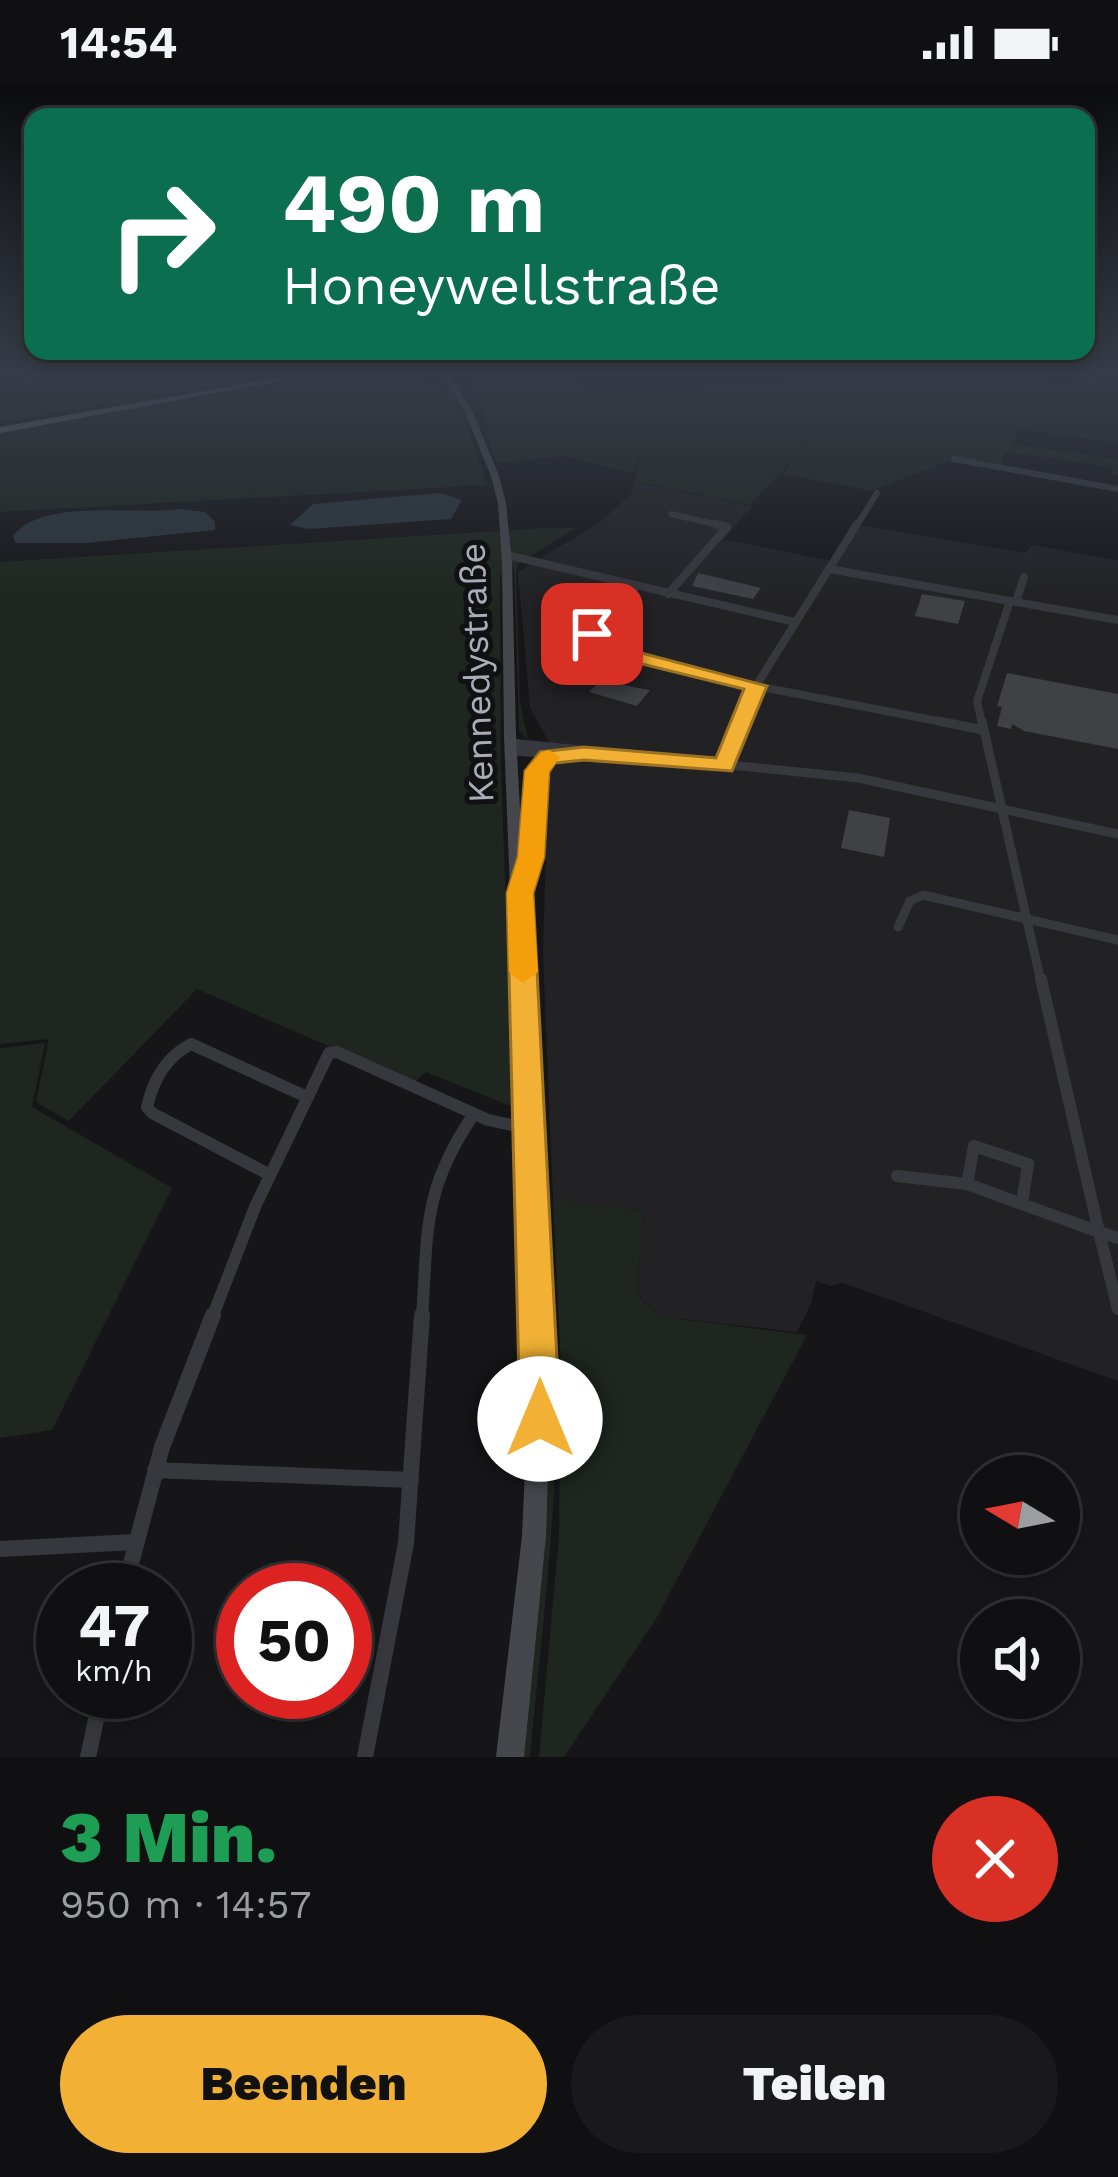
<!DOCTYPE html>
<html lang="de">
<meta charset="utf-8">
<style>
body{margin:0;font-family:"Work Sans",sans-serif;background:#19191b;color:#f1f3f6;height:100vh;display:flex;flex-direction:column;font-size:45px;white-space:nowrap}
*{box-sizing:border-box;margin:0}
p{font-size:39px;color:#9c9d9f}
.icon{flex:none;width:66px;height:66px;fill:none;stroke:currentColor;stroke-width:2;stroke-linecap:round;stroke-linejoin:round}
.map{position:relative;height:1673px;overflow:hidden}
.side{display:flex;flex-direction:column;background:#101012;flex:1}
.side>*{flex:none}
.hud{position:absolute;left:24px;top:24px;width:1071px;height:252px;border-radius:24px;box-shadow:0 6px 18px #0003,0 0 0 3px #303032;background:#0b6e4f;color:#fff;overflow:hidden}
.needle{width:78px;rotate:280deg}
.tools{position:absolute;left:960px;top:1371px;display:grid;gap:24px}
.tools a{display:grid;place-items:center;width:120px;height:120px;border-radius:50%;background:#101012;box-shadow:0 6px 18px #0003,0 0 0 3px #303032;font-size:60px}
.speed{position:absolute;left:36px;top:1479px;display:flex;gap:24px;font-size:60px;font-weight:700;text-align:center}
.speed>*{display:grid;place-content:center;width:156px;height:156px;border-radius:50%;background:#101012;box-shadow:0 6px 18px #0003,0 0 0 3px #303032;line-height:1}
.speed small{font-size:30px;font-weight:400}
.speed .limit{border:18px solid #d22;background:#fff;color:#111}
.pin{position:absolute;display:grid;place-items:center;width:102px;height:102px;color:#fff;margin:-51px;border-radius:24px;box-shadow:0 6px 18px #0006}
.me{position:absolute;width:132px;margin:-66px;rotate:0deg;stroke-linejoin:round;filter:drop-shadow(0 0 9px #0008)}
.turn{display:flex;align-items:center;gap:42px;height:252px;padding:0 60px;font-size:54px}
.turn .icon{width:156px;height:156px;stroke-width:2.5}
.turn b{display:block;font-size:84px;line-height:102px}
.round{display:grid;place-items:center;flex:none;width:126px;height:126px;border-radius:63px;background:#19191b}
.headline{display:flex;align-items:center;justify-content:space-between;height:204px;padding:0 60px}
h1{font-size:72px;font-weight:800;line-height:90px;color:#1e9e55}
.cta{display:flex;gap:24px;margin-top:auto;padding:24px 60px}
.cta a{flex:1;height:138px;border-radius:72px;background:#f2b134;color:#111;font-size:48px;font-weight:800;line-height:138px;text-align:center}
.cta a+a{background:#19191b;color:#f1f3f6}
.status{display:flex;justify-content:space-between;align-items:center;height:84px;padding:0 60px;background:#101012;direction:ltr}
.status svg{height:33px;fill:currentColor}
.map>svg:first-child{display:block}
.built{fill:#222225}
.green{fill:#1e261f}
.water{fill:#2c353c}
.building{fill:#404145}
.lines{fill:none;stroke-linecap:round;stroke-linejoin:round}
.minor-far4{stroke:#37383d;stroke-width:6}
.minor-far3{stroke:#37383d;stroke-width:8}
.minor-far2{stroke:#37383d;stroke-width:9}
.minor-far1{stroke:#37383d;stroke-width:12}
.minor{stroke:#37383d;stroke-width:16}
.secondary{fill:#45474d;fill-rule:evenodd}
.motorway{fill:#63666e;fill-rule:evenodd}
.route{fill:#f2b134;stroke:#9d7322;stroke-width:3}
.slow{fill:#f59e0b}
.labels{text-anchor:middle;dominant-baseline:central;stroke-width:10;stroke-linejoin:round;paint-order:stroke}
.far-street-label{font-size:36px;fill:#a8adb8;stroke:#111113}
</style>
<div class="status"><b>14:54</b><svg viewBox="0 0 49 12"><path d="M0 12V9h3v3zM5 12V6h3v6zM10 12V3h3v9zM15 12V0h3v12zM26 1h20v11H26zM47 4h2v5h-2z"/></svg></div>
<div class="map">
<svg width="1118" height="1673" viewBox="0 0 1118 1673">
<rect width="100%" height="100%" fill="#161618"/>
<path class="built" d="M 635,398 L 752,422 L 724,455 L 836,478 L 859,441 L 1025,469 L 1032,461 L 1118,476 L 1118,1297 L 843,1199 L 831,1202 L 816,1197 L 811,1220 L 797,1248 L 663,1233 L 642,1216 L 637,1206 L 644,1127 L 553,1115 L 543,869 L 549,658 L 530,624 L 518,488 L 597,440 L 630,412 Z"/>
<path class="green" d="M 0,291 L 275,291 L 0,339 Z
M 317,291 L 443,295 L 459,321 L 488,401 L 0,428 L 0,348 Z
M 467,291 L 580,291 L 591,302 C 667,306 728,297 803,292 C 906,284 1016,288 1118,300 L 1118,359 L 1017,345 L 1013,360 L 1118,375 L 1118,391 L 1112,391 L 1111,383 L 1005,368 L 1000,383 L 953,375 L 872,407 L 782,390 L 816,351 L 750,421 L 635,397 L 643,364 L 633,389 L 563,372 L 497,379 L 484,347 L 488,343 L 475,298 Z
M 546,444 L 576,444 L 519,479 L 516,487 L 520,617 L 528,656 L 519,646 L 514,483 L 500,491 L 501,683 L 513,1023 L 426,988 L 414,999 L 197,905 L 69,1037 L 36,1018 L 49,955 L 0,960 L 0,478 Z
M 535,795 C 530,957 551,1118 556,1280 C 560,1411 542,1543 530,1673 L 522,1673 L 549,1376 L 529,868 Z
M 45,959 L 32,1023 L 172,1104 L 52,1346 L 0,1354 L 0,964 Z
M 553,1115 L 644,1127 L 637,1206 L 642,1217 L 663,1233 L 807,1251 L 656,1535 L 564,1673 L 539,1673 L 559,1451 L 561,1284 Z"/>
<path class="water" d="M 440,409 L 462,416 L 451,435 L 308,445 L 290,441 L 313,420 Z
M 179,425 L 205,428 L 215,438 L 215,446 L 86,459 L 15,459 L 13,452 C 40,414 136,431 179,425 Z"/>
<path class="building" d="M 698,489 L 761,504 L 753,515 L 692,502 Z
M 922,510 L 965,517 L 958,540 L 915,532 Z
M 1007,589 L 1118,610 L 1118,665 L 1024,647 L 1012,640 L 1011,645 L 997,642 L 1002,623 L 997,622 Z
M 602,595 L 633,603 L 650,606 L 637,622 L 589,608 Z
M 849,726 L 890,734 L 884,773 L 841,764 Z"/>
<g class="lines">
<path class="minor-far4" d="M 1111,291 L 1118,292
M 954,375 L 1118,405
M 671,430 L 727,443
M 856,443 L 877,409"/>
<path class="minor-far3" d="M 506,471 L 795,538
M 829,485 L 1118,536
M 637,502 L 592,550 L 592,560 L 756,602 L 953,640
M 668,510 L 727,443 L 715,440
M 1016,518 L 1024,493
M 741,640 L 756,602 L 857,440
M 982,640 L 977,617 L 1010,517"/>
<path class="minor-far2" d="M 938,637 L 983,646
M 982,637 L 1041,898
M 511,659 L 858,694 L 1118,750
M 511,667 L 545,669
M 724,682 L 742,637
M 521,806 L 542,682 L 548,673 L 564,670
M 898,843 L 910,817 L 923,811 L 1118,856"/>
<path class="minor-far1" d="M 270,1091 L 152,1029 L 147,1023 C 153,996 166,973 191,960 L 307,1013
M 897,1092 L 967,1100
M 1022,1120 L 1028,1080 L 974,1062 L 967,1100 L 1099,1148 L 1041,895
M 1099,1148 L 1118,1225
M 1099,1148 L 1118,1154
M 212,1234 L 255,1123 L 329,969 L 337,968 L 488,1036 L 531,1045
M 422,1234 C 428,1146 422,1106 474,1030"/>
<path class="minor" d="M 155,1386 L 411,1396
M 0,1465 L 135,1458
M 124,1506 L 162,1363 L 213,1231
M 88,1673 L 102,1608
M 365,1673 L 406,1459 L 422,1231"/>
<path class="secondary" d="M 442,291 L 449,291 L 472,326 L 499,392 L 506,419 L 512,479 L 516,652 L 551,1297 L 546,1452 L 524,1673 L 496,1673 L 522,1452 L 529,1297 L 504,652 L 502,479 L 498,419 L 491,392 L 464,326 Z"/>
<path class="motorway" d="M 294,291 L 313,291 L 0,349 L 0,343 Z
M 349,291 L 428,291 L 424,294 L 353,294 Z
M 436,291 L 447,291 L 453,295 L 449,298 Z"/>
</g>
<linearGradient id="sky" x2="0" y2="1"><stop stop-color="#0c0c0d"/><stop offset="0.55" stop-color="#363c48"/><stop offset="1" stop-color="#363c48" stop-opacity="0"/></linearGradient>
<rect width="1118" height="525" fill="url(#sky)"/>
<path class="route" d="M 592,544 L 599,546 L 607,560 L 767,602 L 732,687 L 584,676 L 555,679 L 549,688 L 544,773 L 533,809 L 560,1335 L 554,1349 L 540,1355 L 526,1349 L 520,1335 L 507,809 L 518,773 L 525,687 L 540,668 L 584,663 L 716,674 L 744,605 L 593,568 L 580,557 L 586,546 Z"/>
<path class="slow" d="M 549,666 L 560,673 L 549,688 L 544,773 L 533,809 L 538,888 L 523,899 L 509,888 L 507,809 L 518,773 L 525,687 L 541,668 Z"/>
<g class="labels">
<g class="far-street-label">
<text transform="translate(477 589) rotate(-92)">Kennedystraße</text>
</g>
</g>
</svg>
<div class="tools">
<a><svg class="needle" viewBox="-14 -14 28 28"><path d="M0-13l5 13h-10z" fill="#e53935"/><path d="M0 13l5-13h-10z" fill="#9c9d9f"/></svg></a>
<a><svg class="icon" aria-label="sound" viewBox="0 0 24 24"><path d="M4 9h4l5-4v14l-5-4H4zM17 9q2 3 0 6"/></svg></a>
</div>
<div class="speed"><div>47<small>km/h</small></div><div class="limit">50</div></div>
<div class="pin" style="left:592px;top:550px;background:#d93025"><svg class="icon" aria-label="arrive" viewBox="0 0 24 24"><path d="M6 21V4h12l-3 4 3 4H6"/></svg></div>
<svg class="me" style="left:540px;top:1335px" viewBox="-20 -20 40 40"><circle r="19" fill="#fff"/><path d="M0-13L10 11 0 6-10 11z" fill="#f2b134"/></svg>
<div class="hud">
<div class="turn"><svg class="icon" aria-label="right" viewBox="0 0 24 24"><path d="M7 20v-9h11M14 6l5 5-5 5"/></svg><div><b>490 m</b>Honeywellstraße</div></div>
</div>
</div>
<section class="side">
<div class="headline"><div><h1>3 Min.</h1><p>950 m · 14:57</p></div><a class="round" style="background:#d93025;color:#fff"><svg class="icon" aria-label="close" viewBox="0 0 24 24"><path d="M6 6l12 12M18 6L6 18"/></svg></a></div>
<div class="cta"><a>Beenden</a><a>Teilen</a></div>
</section>
